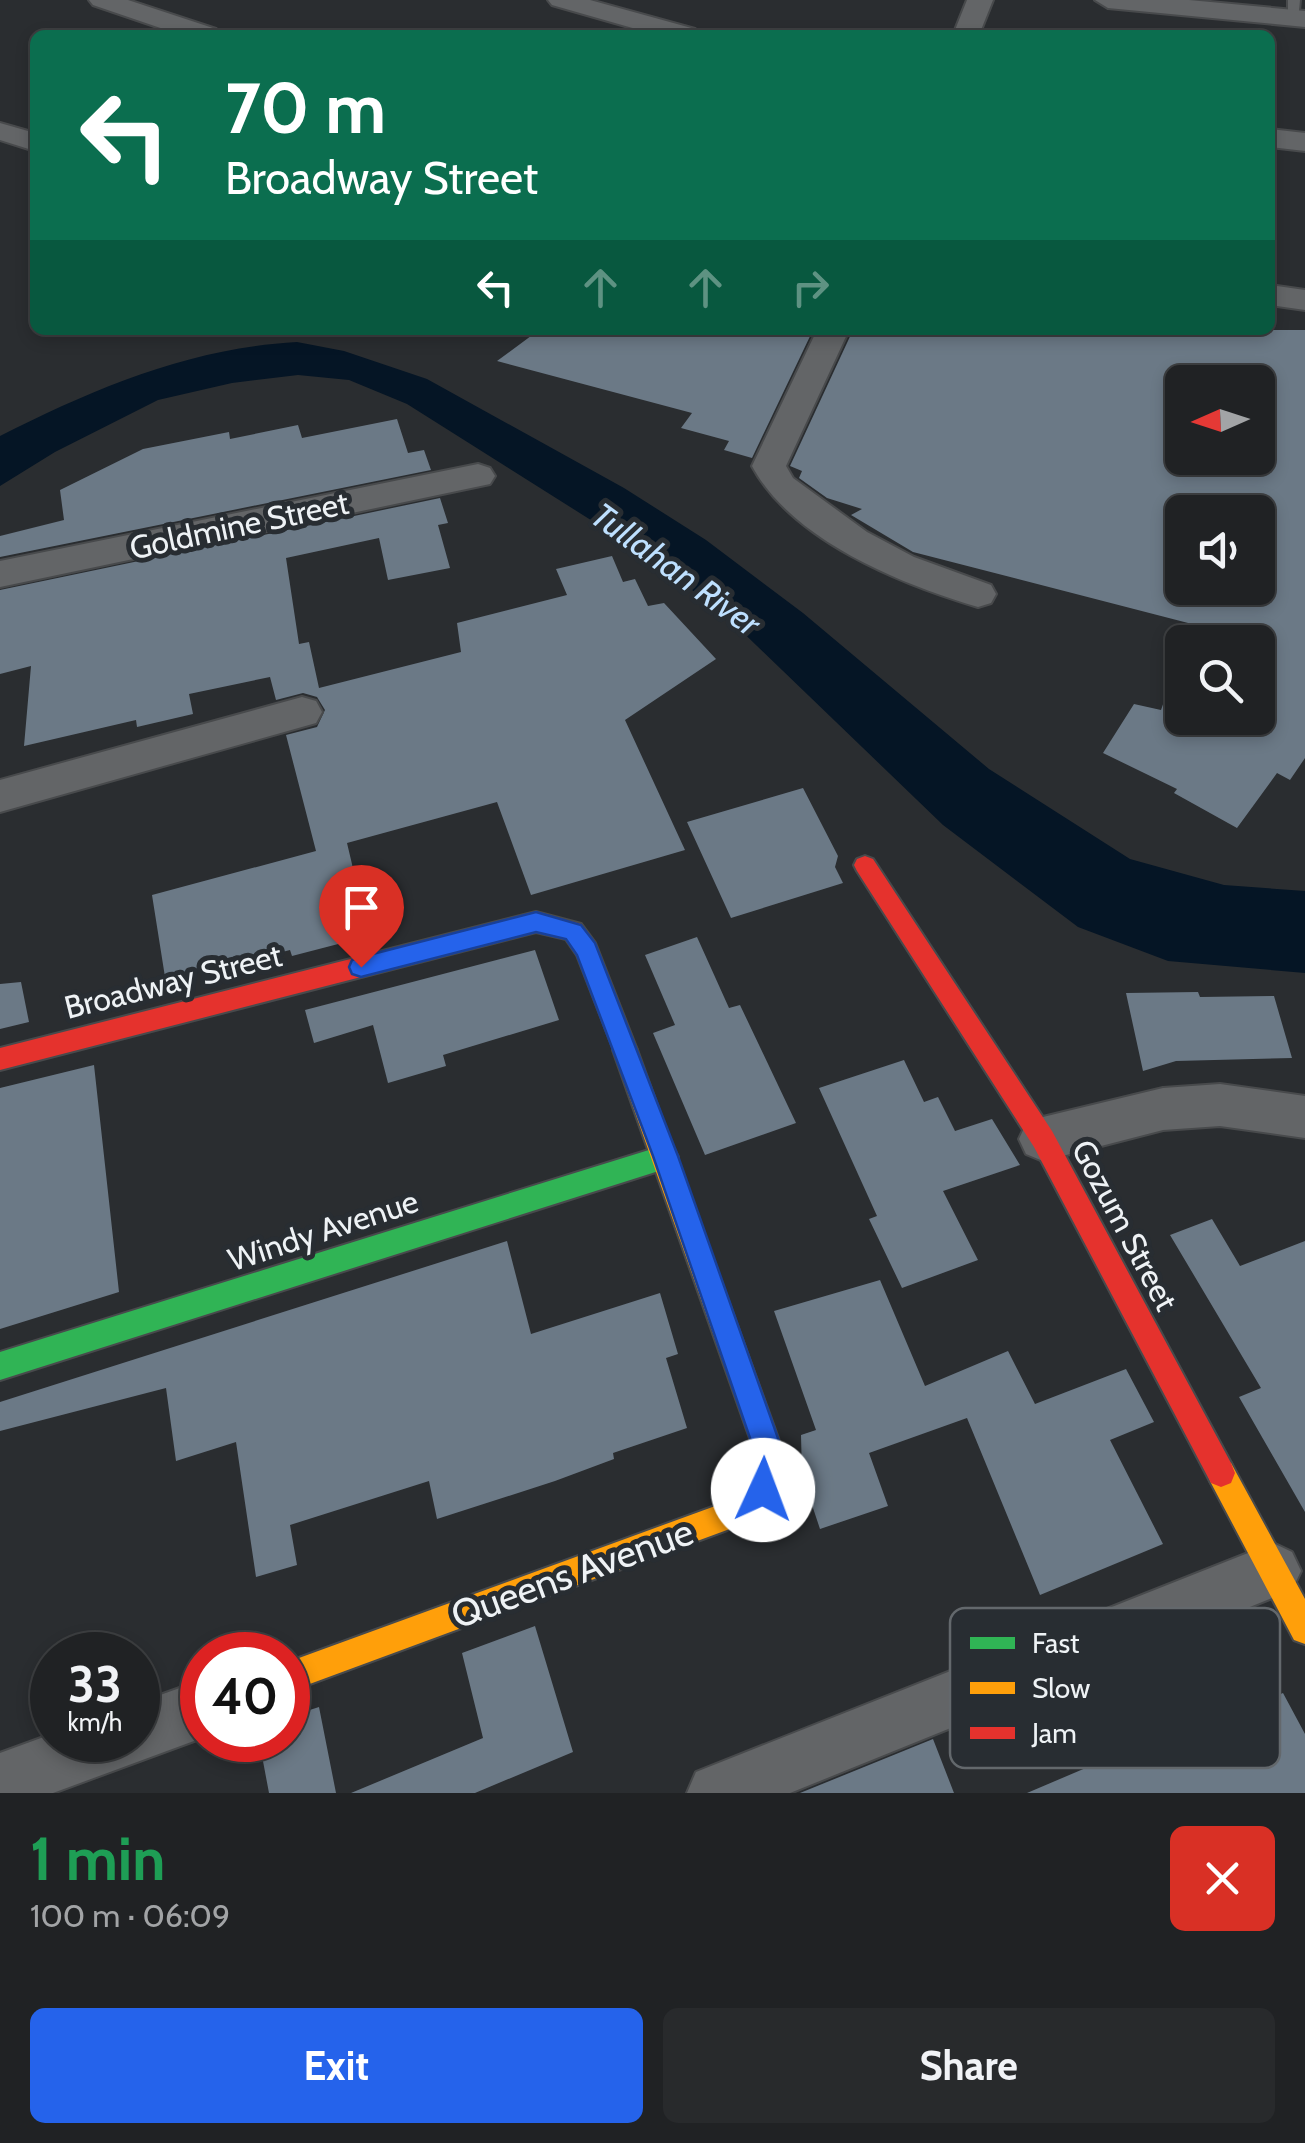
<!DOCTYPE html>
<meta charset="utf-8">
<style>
body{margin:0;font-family:Cabin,sans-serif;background:#282a2c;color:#f1f3f6;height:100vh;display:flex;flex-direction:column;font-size:38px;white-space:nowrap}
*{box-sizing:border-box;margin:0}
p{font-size:32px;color:#a2a4a6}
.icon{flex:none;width:55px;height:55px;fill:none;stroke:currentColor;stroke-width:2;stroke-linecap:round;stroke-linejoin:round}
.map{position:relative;height:1793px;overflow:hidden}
.sheet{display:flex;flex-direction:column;background:#202224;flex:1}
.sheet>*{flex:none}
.guide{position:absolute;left:30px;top:30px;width:1245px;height:305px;border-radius:15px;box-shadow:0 5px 15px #0003,0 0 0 2px #3d3f41;background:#0b6e4f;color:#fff;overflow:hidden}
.needle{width:65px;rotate:267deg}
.tools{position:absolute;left:1165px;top:365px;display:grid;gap:20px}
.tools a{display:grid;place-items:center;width:110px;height:110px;border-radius:15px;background:#202224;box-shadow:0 5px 15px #0003,0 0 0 2px #3d3f41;font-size:50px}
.speed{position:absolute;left:30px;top:1632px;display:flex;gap:20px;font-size:50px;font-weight:700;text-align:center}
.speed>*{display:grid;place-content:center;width:130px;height:130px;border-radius:50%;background:#202224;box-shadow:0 5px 15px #0003,0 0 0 2px #3d3f41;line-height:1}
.speed small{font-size:25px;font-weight:400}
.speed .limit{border:15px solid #d22;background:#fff;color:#111}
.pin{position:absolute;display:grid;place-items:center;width:85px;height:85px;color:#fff;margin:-102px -42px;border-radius:50% 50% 50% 0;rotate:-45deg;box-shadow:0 0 10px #0007}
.pin .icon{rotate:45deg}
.me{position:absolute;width:110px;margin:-55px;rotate:2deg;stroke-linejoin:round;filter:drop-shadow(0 0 8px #0008)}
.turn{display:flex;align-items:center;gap:35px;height:210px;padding:0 30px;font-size:45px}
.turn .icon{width:130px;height:130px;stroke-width:2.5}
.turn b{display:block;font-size:70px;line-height:85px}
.lanes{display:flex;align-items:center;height:95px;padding:0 30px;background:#0003;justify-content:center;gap:50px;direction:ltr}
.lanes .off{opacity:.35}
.round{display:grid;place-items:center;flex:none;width:105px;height:105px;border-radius:15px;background:#282a2c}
.overview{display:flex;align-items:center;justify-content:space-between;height:170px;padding:0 30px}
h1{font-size:60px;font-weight:800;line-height:75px;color:#1e9e55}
.primary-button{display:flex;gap:20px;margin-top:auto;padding:20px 30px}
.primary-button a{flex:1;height:115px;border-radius:15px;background:#2563eb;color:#fff;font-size:40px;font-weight:800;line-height:115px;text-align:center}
.primary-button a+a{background:#282a2c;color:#f1f3f6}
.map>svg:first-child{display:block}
.water{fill:#051525}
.building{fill:#6b7986;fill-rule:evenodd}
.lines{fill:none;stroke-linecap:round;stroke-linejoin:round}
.lane-casing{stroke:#484a4c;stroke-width:4}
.street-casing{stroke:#484a4c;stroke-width:4}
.fast-casing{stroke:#484a4c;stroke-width:4}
.slow-casing{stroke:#484a4c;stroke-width:4}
.jam-casing{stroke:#484a4c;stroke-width:4}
.lane{fill:#636567;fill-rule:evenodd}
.street{fill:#636567;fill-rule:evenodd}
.fast{fill:#30b455;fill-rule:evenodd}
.slow{fill:#ff9f0a;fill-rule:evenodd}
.jam{fill:#e5322d;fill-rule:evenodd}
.route{fill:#2563eb;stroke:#184099;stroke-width:2.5}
.labels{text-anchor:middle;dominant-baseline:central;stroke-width:10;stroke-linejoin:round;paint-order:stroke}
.street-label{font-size:32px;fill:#eef2f5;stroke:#282d32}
.water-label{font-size:35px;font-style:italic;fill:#bee0ff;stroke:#282d32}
.near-street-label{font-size:38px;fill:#eef2f5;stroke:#282d32}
.key{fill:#282d32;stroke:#63686c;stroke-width:2.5}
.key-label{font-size:28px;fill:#eef2f5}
</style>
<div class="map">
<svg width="1305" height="1793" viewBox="0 0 1305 1793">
<rect width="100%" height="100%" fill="#2a2d30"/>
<path class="water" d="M 297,342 L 344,351 L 427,379 L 624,488 L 706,540 L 803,613 L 989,769 L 1130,859 L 1224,885 L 1305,891 L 1305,973 L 1168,961 L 1078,927 L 943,825 L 728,618 L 651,558 L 407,404 L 349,380 L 298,375 L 232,383 L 158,400 L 55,452 L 0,486 L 0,436 C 95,388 190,348 297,342 Z"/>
<path class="building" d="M 539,330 L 813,330 L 752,458 L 724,450 L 729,441 L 681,428 L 692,413 L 497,361 Z
M 853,330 L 1305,330 L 1305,758 L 1290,780 L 1277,773 L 1237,828 L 1174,793 L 1177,789 L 1103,753 L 1134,704 L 1161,710 L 1182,650 L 1182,718 L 1258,718 L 1258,642 L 1185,642 L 1192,624 L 913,552 L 851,515 L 862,509 L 827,498 L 799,478 L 802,471 L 790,466 ZM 1182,382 L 1258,382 L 1258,458 L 1182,458 ZM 1182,512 L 1258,512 L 1258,588 L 1182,588 Z
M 397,419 L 408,453 L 424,450 L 431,470 L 0,557 L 0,536 L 64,520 L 60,490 L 143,449 L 229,432 L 230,439 L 298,425 L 302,438 Z
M 440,498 L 448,523 L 438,525 L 450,568 L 388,580 L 379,538 L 286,558 L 299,644 L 309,642 L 319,688 L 461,652 L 457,623 L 567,595 L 556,569 L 612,556 L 623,582 L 635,579 L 648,606 L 664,603 L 716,659 L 625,720 L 685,850 L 531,895 L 497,802 L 347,843 L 369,936 L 292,956 L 290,950 L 243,962 L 241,957 L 165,977 L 152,895 L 316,851 L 286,735 L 317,727 L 325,710 L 317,697 L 303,693 L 276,700 L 270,677 L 189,694 L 193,714 L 137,727 L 136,720 L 24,746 L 31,666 L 0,674 L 0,590 Z
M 803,788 L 838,856 L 835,867 L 843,883 L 731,918 L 687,822 Z
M 697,937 L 729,1008 L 740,1005 L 796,1123 L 705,1155 L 653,1033 L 675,1025 L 645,955 Z
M 535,950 L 559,1020 L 443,1055 L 446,1066 L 388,1083 L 373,1025 L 314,1043 L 305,1010 Z
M 21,982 L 29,1022 L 0,1029 L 0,984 Z
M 1198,992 L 1200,997 L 1274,996 L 1292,1058 L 1176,1061 L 1143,1071 L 1126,993 Z
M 904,1060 L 924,1102 L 938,1097 L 955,1131 L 992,1119 L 1020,1165 L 943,1191 L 978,1260 L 902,1288 L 869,1219 L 877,1216 L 819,1088 Z
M 94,1065 L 119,1292 L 0,1329 L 0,1088 Z
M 1212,1219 L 1240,1266 L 1305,1241 L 1305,1512 L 1239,1397 L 1261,1388 L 1170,1235 Z
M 507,1241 L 531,1334 L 660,1293 L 678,1354 L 666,1358 L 687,1428 L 613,1453 L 614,1459 L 555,1481 L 437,1519 L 429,1481 L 290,1525 L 297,1565 L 256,1577 L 236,1442 L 176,1461 L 166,1388 L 0,1431 L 0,1402 Z
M 880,1280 L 925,1386 L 1008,1351 L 1035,1404 L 1126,1369 L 1154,1422 L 1110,1440 L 1163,1544 L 1040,1595 L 967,1418 L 869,1453 L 888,1506 L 820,1529 L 802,1475 L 801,1435 L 816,1430 L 774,1311 Z
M 535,1626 L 573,1752 L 475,1793 L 351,1793 L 483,1738 L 462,1653 Z
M 1180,1652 L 1215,1723 L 1283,1693 L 1305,1734 L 1305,1793 L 1027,1793 L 1128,1750 L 1099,1687 Z
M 319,1707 L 336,1793 L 269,1793 L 259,1740 L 288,1740 L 288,1717 Z
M 933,1739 L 954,1793 L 800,1793 Z"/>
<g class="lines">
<g class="lane-casing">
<path id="lane" d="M 1288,0 L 1300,0 L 1298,21 L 1288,18 Z"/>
</g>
<g class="street-casing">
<path id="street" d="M 89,0 L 128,0 L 216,29 L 220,35 L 181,35 L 93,5 Z
M 548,0 L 590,0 L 695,29 L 699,35 L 657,35 L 552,5 Z
M 967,0 L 993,0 L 979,35 L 953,35 Z
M 1095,0 L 1189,0 L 1305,11 L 1305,27 L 1108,8 Z
M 0,123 L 35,133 L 35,151 L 0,140 Z
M 1270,129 L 1305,133 L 1305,151 L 1270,147 Z
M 1270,285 L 1305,290 L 1305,310 L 1270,305 Z
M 817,330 L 849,330 L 786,466 L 793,478 L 867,532 L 914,557 L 991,585 L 996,594 L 991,603 L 978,607 C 900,584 792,540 752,466 Z
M 478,464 L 490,468 L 495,476 L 490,484 L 0,587 L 0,561 Z
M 302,697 L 316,701 L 322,712 L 316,723 L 0,812 L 0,780 Z
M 1220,1084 L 1305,1096 L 1305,1138 L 1220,1126 L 1163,1130 L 1043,1161 L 1026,1154 L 1019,1139 L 1026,1124 L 1043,1117 L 1163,1088 Z
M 1273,1543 L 1292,1552 L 1301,1571 L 1292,1590 L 790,1793 L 687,1793 L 696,1772 Z
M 202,1680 L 202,1738 L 53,1793 L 0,1793 L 0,1753 L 52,1734 L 52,1740 L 138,1740 L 138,1703 Z"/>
</g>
<g class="fast-casing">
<path id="fast" d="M 665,1145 L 674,1149 L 678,1157 L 674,1165 L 665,1169 L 0,1380 L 0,1352 Z"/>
</g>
<g class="slow-casing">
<path id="slow" d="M 625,1039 L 633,1042 L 637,1050 L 779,1441 C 777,1491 779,1509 727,1530 L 288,1692 L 288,1662 L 718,1505 L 749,1483 L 751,1441 L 613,1050 L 617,1042 Z
M 1221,1459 L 1231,1463 L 1305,1599 L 1305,1644 L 1294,1640 L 1211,1483 L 1207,1473 L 1211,1463 Z"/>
</g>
<g class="jam-casing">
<path id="jam" d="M 865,856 L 873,859 L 1052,1131 L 1231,1463 L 1235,1473 L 1231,1483 L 1221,1487 L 1211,1483 L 1034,1147 L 857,871 L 854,865 L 857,859 Z
M 536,912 L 581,924 L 595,943 L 637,1050 L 633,1058 L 625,1061 L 617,1058 L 577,955 L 566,939 L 536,932 L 0,1070 L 0,1048 Z"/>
</g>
<use href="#lane" class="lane"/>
<use href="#street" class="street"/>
<use href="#fast" class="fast"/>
<use href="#slow" class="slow"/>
<use href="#jam" class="jam"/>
</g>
<path class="route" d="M 536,912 L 581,925 L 595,943 L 678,1156 L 779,1441 L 777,1490 L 773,1500 L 763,1505 L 753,1500 L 748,1490 L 751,1441 L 653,1156 L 577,955 L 566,939 L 536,932 L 361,977 L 352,974 L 349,967 L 352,960 L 361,957 Z"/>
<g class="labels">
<g class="street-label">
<text transform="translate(239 525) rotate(-12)">Goldmine Street</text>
<text transform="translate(173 981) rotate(-14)">Broadway Street</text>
<text transform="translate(1125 1225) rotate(62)">Gozum Street</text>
<text transform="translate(323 1230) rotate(-18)">Windy Avenue</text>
</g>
<g class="water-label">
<text transform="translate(676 569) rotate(36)">Tullahan River</text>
</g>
<g class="near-street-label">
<text transform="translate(572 1573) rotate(-20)">Queens Avenue</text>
</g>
</g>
<rect x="950" y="1608" width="330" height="160" rx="15" class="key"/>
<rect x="970" y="1637" width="45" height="12" fill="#30b455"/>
<rect x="970" y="1682" width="45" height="12" fill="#ff9f0a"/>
<rect x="970" y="1727" width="45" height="12" fill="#e5322d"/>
<g class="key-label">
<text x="1032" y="1653">Fast</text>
<text x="1032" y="1698">Slow</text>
<text x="1032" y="1743">Jam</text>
</g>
</svg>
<div class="tools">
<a><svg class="needle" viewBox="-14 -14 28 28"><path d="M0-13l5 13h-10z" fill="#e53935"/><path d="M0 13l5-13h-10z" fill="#a2a4a6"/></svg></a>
<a><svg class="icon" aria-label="sound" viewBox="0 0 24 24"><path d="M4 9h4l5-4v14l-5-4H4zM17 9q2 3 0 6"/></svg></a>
<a><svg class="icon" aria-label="search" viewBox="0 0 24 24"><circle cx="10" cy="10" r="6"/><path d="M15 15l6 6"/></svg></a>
</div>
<div class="speed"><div>33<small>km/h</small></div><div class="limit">40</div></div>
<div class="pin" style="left:361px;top:967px;background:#d93025"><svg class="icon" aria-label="arrive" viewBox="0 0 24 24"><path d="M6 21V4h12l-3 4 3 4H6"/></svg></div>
<svg class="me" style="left:763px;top:1490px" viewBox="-20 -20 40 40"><circle r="19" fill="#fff"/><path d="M0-13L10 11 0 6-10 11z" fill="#2563eb"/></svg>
<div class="guide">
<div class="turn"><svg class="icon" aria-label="left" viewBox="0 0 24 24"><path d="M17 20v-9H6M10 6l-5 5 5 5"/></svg><div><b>70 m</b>Broadway Street</div></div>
<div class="lanes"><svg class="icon" aria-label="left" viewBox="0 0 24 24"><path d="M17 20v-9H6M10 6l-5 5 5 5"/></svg><svg class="icon off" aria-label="ahead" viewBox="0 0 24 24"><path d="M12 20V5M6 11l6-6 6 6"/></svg><svg class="icon off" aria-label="ahead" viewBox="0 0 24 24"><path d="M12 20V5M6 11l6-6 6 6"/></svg><svg class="icon off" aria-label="right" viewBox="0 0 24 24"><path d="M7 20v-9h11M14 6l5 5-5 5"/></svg></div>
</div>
</div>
<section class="sheet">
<div class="overview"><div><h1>1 min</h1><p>100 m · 06:09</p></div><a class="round" style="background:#d93025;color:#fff"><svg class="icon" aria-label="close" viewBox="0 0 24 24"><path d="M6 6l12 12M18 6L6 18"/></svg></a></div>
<div class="primary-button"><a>Exit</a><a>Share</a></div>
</section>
